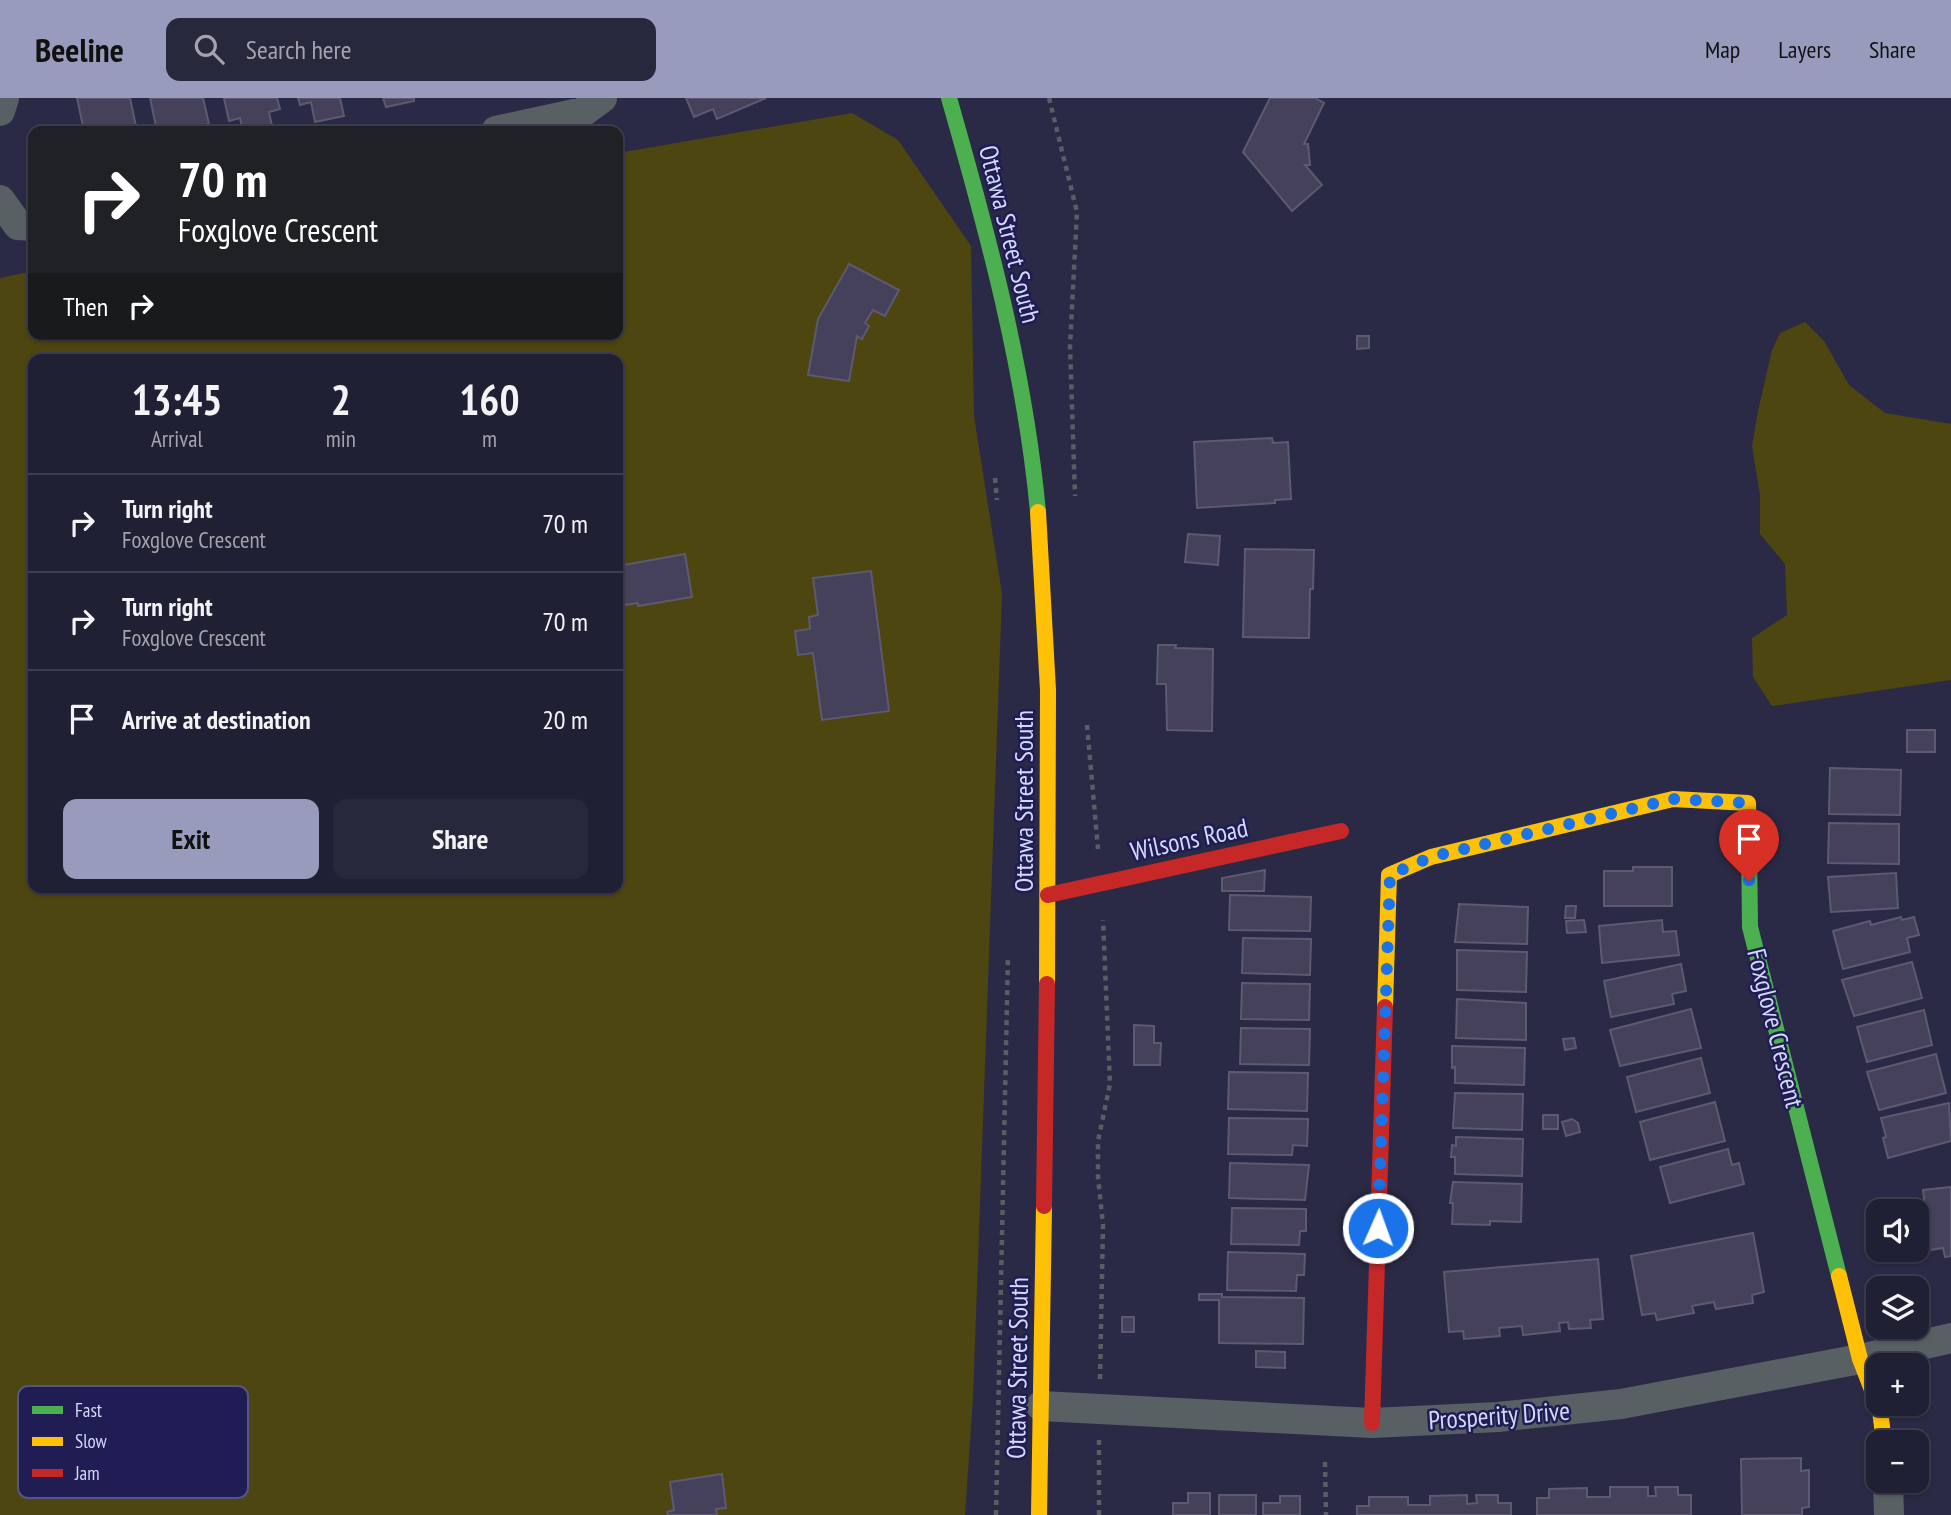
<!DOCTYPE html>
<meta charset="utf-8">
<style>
body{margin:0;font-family:"PT Sans Narrow",sans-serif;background:#28283c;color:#f1f3f6;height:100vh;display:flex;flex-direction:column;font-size:26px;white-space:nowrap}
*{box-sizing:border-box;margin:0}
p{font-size:23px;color:#a2a3ac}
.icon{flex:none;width:38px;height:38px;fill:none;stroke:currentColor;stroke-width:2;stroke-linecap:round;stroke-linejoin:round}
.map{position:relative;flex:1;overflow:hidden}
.drawer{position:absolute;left:28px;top:256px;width:595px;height:539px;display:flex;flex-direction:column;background:#202034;border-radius:14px;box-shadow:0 2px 5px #0004,0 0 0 2px #3d3e4f}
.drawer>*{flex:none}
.guide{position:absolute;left:28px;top:28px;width:595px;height:214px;border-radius:14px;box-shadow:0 2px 5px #0004,0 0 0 2px #3d3e4f;background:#202124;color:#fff;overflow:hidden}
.tools{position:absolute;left:1866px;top:1101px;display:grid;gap:14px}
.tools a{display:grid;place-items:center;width:63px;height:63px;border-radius:14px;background:#202034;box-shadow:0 2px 5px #0004,0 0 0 2px #3d3e4f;font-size:35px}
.pin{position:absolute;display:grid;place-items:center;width:60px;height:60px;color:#fff;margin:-72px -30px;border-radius:50% 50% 50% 0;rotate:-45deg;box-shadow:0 0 7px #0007}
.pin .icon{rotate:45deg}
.me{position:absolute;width:77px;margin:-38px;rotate:2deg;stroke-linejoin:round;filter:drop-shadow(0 0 5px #0008)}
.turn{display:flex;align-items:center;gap:24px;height:147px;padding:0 35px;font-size:32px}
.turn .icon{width:91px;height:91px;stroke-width:2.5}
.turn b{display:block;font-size:49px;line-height:60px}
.then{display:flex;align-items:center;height:66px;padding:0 35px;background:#0003;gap:14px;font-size:26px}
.eta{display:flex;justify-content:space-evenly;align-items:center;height:119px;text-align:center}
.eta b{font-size:42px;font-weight:600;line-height:49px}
.primary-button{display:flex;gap:14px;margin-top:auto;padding:14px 35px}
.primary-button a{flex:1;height:80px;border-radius:14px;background:#989bbc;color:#111;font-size:28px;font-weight:600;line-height:80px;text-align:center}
.primary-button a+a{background:#28283c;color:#f1f3f6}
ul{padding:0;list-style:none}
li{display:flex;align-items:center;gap:21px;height:98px;padding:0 35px;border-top:2px solid #3d3e4f}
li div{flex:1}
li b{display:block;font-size:26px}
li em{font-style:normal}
header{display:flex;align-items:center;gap:42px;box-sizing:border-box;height:98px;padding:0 35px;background:#989bbc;color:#111}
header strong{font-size:33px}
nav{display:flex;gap:38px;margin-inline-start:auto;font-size:24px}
.search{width:490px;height:63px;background:#28283c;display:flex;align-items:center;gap:18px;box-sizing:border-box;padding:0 24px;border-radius:14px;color:#a2a3ac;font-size:26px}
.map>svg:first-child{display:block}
.green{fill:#4e4610;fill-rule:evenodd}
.building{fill:#46415a;stroke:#5d5971;stroke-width:2}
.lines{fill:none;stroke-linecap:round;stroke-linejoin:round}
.path{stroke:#595e65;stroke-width:4.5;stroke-dasharray:5 5;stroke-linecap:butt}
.street{stroke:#586063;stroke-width:30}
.fast{stroke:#4caf50;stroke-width:16}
.slow{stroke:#ffc107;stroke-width:16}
.jam{stroke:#c62828;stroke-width:16}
.route{stroke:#1a73e8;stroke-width:12;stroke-dasharray:0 21.6}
.labels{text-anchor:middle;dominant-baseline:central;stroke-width:5;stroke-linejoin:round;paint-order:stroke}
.street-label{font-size:26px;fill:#d4d8fb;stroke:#1f1d53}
.key{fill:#1f1d53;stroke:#555585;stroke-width:2}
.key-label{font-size:19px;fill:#d4d8fb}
</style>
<header>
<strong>Beeline</strong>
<div class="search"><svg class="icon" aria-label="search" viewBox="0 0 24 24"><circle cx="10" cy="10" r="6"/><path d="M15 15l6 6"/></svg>Search here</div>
<nav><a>Map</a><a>Layers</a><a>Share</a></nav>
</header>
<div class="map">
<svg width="1951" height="1417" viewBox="0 0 1951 1417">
<rect width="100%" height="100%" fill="#2a2a46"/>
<path class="green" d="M 852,15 L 898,42 L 971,148 L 974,318 L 1002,496 L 973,1300 L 965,1417 L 0,1417 L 0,180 L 33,173 L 33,236 L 618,236 L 618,55 ZM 33,261 L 618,261 L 618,789 L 33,789 Z
M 1805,224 L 1824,243 L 1849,287 L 1885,315 L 1951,326 L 1951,582 L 1772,608 L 1753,579 L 1752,540 L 1787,517 L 1785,466 L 1760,436 L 1760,397 L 1752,348 L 1758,313 L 1772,252 L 1780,235 Z"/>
<path class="building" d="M 77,0 L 130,0 L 137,33 L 84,33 Z
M 150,0 L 203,0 L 209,26 L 198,28 L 199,33 L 157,33 Z
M 224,0 L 277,0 L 280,11 L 269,14 L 273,33 L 243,33 L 240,20 L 229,23 Z
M 298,0 L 340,0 L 344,18 L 315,24 L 311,4 L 300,7 Z
M 383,0 L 414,0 L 414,3 L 386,9 Z
M 686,0 L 766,0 L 717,21 L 713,11 L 694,19 Z
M 1270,0 L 1315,0 L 1324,5 L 1304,46 L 1308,46 L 1310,67 L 1305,67 L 1322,87 L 1292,113 L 1243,54 Z
M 849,166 L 899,192 L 885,218 L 873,212 L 865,225 L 869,228 L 862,241 L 857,238 L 849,283 L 808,277 L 818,221 Z
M 1357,238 L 1369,238 L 1369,250 L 1357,251 Z
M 1272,340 L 1273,345 L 1288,344 L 1291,401 L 1275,402 L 1275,405 L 1197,410 L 1194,344 Z
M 1188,436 L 1220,438 L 1218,467 L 1185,464 Z
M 1245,451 L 1314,452 L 1313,491 L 1310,491 L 1309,540 L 1243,539 Z
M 685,456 L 692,499 L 638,508 L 638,505 L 618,508 L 618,468 Z
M 871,473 L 889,613 L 822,622 L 813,555 L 798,557 L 795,533 L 810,531 L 809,519 L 818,517 L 813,480 Z
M 1158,547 L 1176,547 L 1175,550 L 1213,551 L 1212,633 L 1167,632 L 1166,586 L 1157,586 Z
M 1907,632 L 1935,632 L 1935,654 L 1907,654 Z
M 1830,670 L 1901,672 L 1900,717 L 1829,716 Z
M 1829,725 L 1899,726 L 1899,766 L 1828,765 Z
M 1633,769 L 1672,769 L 1672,808 L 1604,808 L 1604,773 L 1633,773 Z
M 1265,772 L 1264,793 L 1222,793 L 1222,780 Z
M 1896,775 L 1898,810 L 1831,814 L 1828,779 Z
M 1230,797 L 1311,799 L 1310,833 L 1229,832 Z
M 1459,806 L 1528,809 L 1527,846 L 1455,844 Z
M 1566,808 L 1576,808 L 1575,820 L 1565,820 Z
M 1901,819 L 1902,822 L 1914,819 L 1919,837 L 1907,840 L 1910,854 L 1843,871 L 1833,833 L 1870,823 L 1871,827 Z
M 1584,822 L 1586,834 L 1567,835 L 1566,823 Z
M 1662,822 L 1663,834 L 1676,833 L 1679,857 L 1602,865 L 1599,828 Z
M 1243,840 L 1311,841 L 1310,877 L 1242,875 Z
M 1457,852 L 1527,854 L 1526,894 L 1457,892 Z
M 1912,864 L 1922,900 L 1854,918 L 1842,882 Z
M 1681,866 L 1686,893 L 1672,896 L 1674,906 L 1611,919 L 1604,883 Z
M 1242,885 L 1310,886 L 1309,922 L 1241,921 Z
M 1457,901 L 1526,905 L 1526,942 L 1456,940 Z
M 1691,911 L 1701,950 L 1620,968 L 1610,932 Z
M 1924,912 L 1932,947 L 1867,964 L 1857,929 Z
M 1134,927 L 1154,928 L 1154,945 L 1161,945 L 1160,967 L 1134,967 Z
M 1241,930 L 1310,931 L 1309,967 L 1240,966 Z
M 1574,940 L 1576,950 L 1565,952 L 1563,941 Z
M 1452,948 L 1525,950 L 1524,987 L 1455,985 L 1455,969 L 1452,970 Z
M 1936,956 L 1946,995 L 1879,1012 L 1867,974 Z
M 1701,960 L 1710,995 L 1636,1014 L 1627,979 Z
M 1229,974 L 1308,975 L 1307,1013 L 1228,1011 Z
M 1455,995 L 1523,996 L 1522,1032 L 1453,1030 Z
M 1715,1004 L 1725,1043 L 1650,1062 L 1640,1024 Z
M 1949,1005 L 1951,1043 L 1888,1060 L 1883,1040 L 1886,1039 L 1881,1020 Z
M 1543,1017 L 1558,1017 L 1558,1031 L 1543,1031 Z
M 1229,1020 L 1308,1021 L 1307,1048 L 1293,1047 L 1292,1057 L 1228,1056 Z
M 1572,1021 L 1578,1025 L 1580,1034 L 1566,1038 L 1562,1024 Z
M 1456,1039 L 1523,1041 L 1522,1078 L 1455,1076 L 1455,1059 L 1451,1059 L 1452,1047 L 1456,1048 Z
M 1728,1051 L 1732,1067 L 1739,1065 L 1744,1086 L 1670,1105 L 1660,1069 Z
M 1230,1065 L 1309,1067 L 1305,1102 L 1229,1100 Z
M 1453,1084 L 1522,1086 L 1521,1124 L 1490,1123 L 1490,1127 L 1452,1126 L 1453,1105 L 1450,1105 Z
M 1951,1089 L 1951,1158 L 1945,1159 L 1943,1150 L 1930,1152 L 1923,1092 Z
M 1232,1110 L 1306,1111 L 1306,1133 L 1300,1133 L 1299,1147 L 1231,1146 Z
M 1753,1135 L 1764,1194 L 1752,1197 L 1753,1205 L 1716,1211 L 1714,1204 L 1692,1208 L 1694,1215 L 1657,1222 L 1655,1215 L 1642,1217 L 1631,1158 Z
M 1228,1154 L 1305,1156 L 1304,1177 L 1297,1177 L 1296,1193 L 1227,1192 Z
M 1598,1161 L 1603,1221 L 1590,1222 L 1591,1230 L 1569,1231 L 1568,1224 L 1559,1225 L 1560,1233 L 1523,1237 L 1522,1228 L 1499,1230 L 1500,1238 L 1464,1241 L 1463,1233 L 1449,1234 L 1444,1174 Z
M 1199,1196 L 1222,1196 L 1222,1199 L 1304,1200 L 1303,1246 L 1219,1245 L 1219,1202 L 1199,1202 Z
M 1122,1219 L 1134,1219 L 1134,1234 L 1122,1234 Z
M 1256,1253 L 1285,1254 L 1285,1270 L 1256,1269 Z
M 1801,1360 L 1801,1373 L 1809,1372 L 1809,1409 L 1802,1410 L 1802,1417 L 1742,1417 L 1741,1361 Z
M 722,1376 L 726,1410 L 716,1411 L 717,1417 L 668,1417 L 667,1414 L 674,1412 L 670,1384 Z
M 1610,1389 L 1648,1389 L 1648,1398 L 1656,1398 L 1655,1389 L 1678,1389 L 1678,1397 L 1691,1397 L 1691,1417 L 1537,1417 L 1537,1400 L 1549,1400 L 1549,1391 L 1587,1390 L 1587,1399 L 1610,1399 Z
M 1188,1395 L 1210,1395 L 1210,1417 L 1173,1417 L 1173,1405 L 1188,1405 Z
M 1219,1397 L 1256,1397 L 1256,1417 L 1219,1417 Z
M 1467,1397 L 1467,1406 L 1477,1405 L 1476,1397 L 1498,1397 L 1498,1405 L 1511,1405 L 1511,1417 L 1357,1417 L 1357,1408 L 1369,1408 L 1369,1399 L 1408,1399 L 1408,1407 L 1430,1407 L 1430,1398 Z
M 1280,1398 L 1300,1398 L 1300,1417 L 1263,1417 L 1263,1405 L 1280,1405 Z"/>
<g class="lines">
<path class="path" d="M 1049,0 L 1077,114 L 1070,248 L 1075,398
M 995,380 L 997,402
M 1087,627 L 1098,751
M 1100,1281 L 1103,1127 L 1098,1079 L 1098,1043 L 1110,986 L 1103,822
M 1099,1342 L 1099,1417
M 1325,1364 L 1326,1417
M 996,1417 L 1008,858"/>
<path class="street" d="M 0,13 L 4,0
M 496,33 L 583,14 L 602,0
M 0,102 L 18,127 L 33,128
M 1041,1308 L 1372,1325 L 1498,1319 L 1621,1306 L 1860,1261 L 1951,1240
M 1888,1382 L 1889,1417"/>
<path class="fast" d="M 949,0 C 988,136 1025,273 1038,414
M 1749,744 L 1750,829 L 1839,1178"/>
<path class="slow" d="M 1038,414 L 1048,592 L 1047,886
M 1385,909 L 1389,777 L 1431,759 L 1673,701 L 1748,705 L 1749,744
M 1839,1178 L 1860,1261 L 1880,1313 L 1884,1344
M 1039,1417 L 1044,1108"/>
<path class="jam" d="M 1048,797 L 1341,733
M 1044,1108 L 1047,886
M 1372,1325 L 1385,909"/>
</g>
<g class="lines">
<path class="route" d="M 1378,1130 L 1390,777 L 1431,759 L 1673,701 L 1748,705 L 1749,783"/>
</g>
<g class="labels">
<g class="street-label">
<text transform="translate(1010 136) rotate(76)">Ottawa Street South</text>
<text transform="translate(1023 703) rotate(-90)">Ottawa Street South</text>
<text transform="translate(1189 741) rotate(-12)">Wilsons Road</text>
<text transform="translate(1776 930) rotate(76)">Foxglove Crescent</text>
<text transform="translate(1017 1270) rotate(-89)">Ottawa Street South</text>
<text transform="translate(1499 1317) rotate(-4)">Prosperity Drive</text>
</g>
</g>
<rect x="18" y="1288" width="230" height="112" rx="10" class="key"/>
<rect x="32" y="1308" width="31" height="8" fill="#4caf50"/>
<rect x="32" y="1339" width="31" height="9" fill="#ffc107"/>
<rect x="32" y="1371" width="31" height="8" fill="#c62828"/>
<g class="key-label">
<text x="75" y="1319">Fast</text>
<text x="75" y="1350">Slow</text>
<text x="75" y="1382">Jam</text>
</g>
</svg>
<div class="tools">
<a><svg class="icon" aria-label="sound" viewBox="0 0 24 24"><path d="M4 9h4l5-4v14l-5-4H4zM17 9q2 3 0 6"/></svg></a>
<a><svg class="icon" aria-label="layers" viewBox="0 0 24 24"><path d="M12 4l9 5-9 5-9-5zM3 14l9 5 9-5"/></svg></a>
<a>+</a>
<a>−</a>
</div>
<div class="pin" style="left:1749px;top:783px;background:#d93025"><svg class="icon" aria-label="arrive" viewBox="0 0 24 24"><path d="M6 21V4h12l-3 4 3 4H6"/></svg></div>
<svg class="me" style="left:1378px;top:1130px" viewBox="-20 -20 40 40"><circle r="17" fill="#1a73e8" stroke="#fff" stroke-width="3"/><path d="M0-11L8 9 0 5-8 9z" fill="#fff"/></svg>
<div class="guide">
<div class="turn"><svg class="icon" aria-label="right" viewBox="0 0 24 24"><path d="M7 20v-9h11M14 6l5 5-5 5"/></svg><div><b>70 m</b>Foxglove Crescent</div></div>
<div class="then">Then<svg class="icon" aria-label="right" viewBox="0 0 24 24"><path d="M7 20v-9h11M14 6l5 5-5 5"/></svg></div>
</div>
<section class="drawer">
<div class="eta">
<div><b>13:45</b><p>Arrival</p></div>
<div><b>2</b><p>min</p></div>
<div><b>160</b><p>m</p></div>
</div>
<ul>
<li><svg class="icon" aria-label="right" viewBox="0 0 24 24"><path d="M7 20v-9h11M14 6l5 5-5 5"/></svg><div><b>Turn right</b><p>Foxglove Crescent</p></div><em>70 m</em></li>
<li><svg class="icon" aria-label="right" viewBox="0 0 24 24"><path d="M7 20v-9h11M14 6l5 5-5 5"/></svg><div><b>Turn right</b><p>Foxglove Crescent</p></div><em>70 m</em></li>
<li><svg class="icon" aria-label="arrive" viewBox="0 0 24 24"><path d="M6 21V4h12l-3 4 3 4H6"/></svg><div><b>Arrive at destination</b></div><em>20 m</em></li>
</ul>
<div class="primary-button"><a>Exit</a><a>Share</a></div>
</section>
</div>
